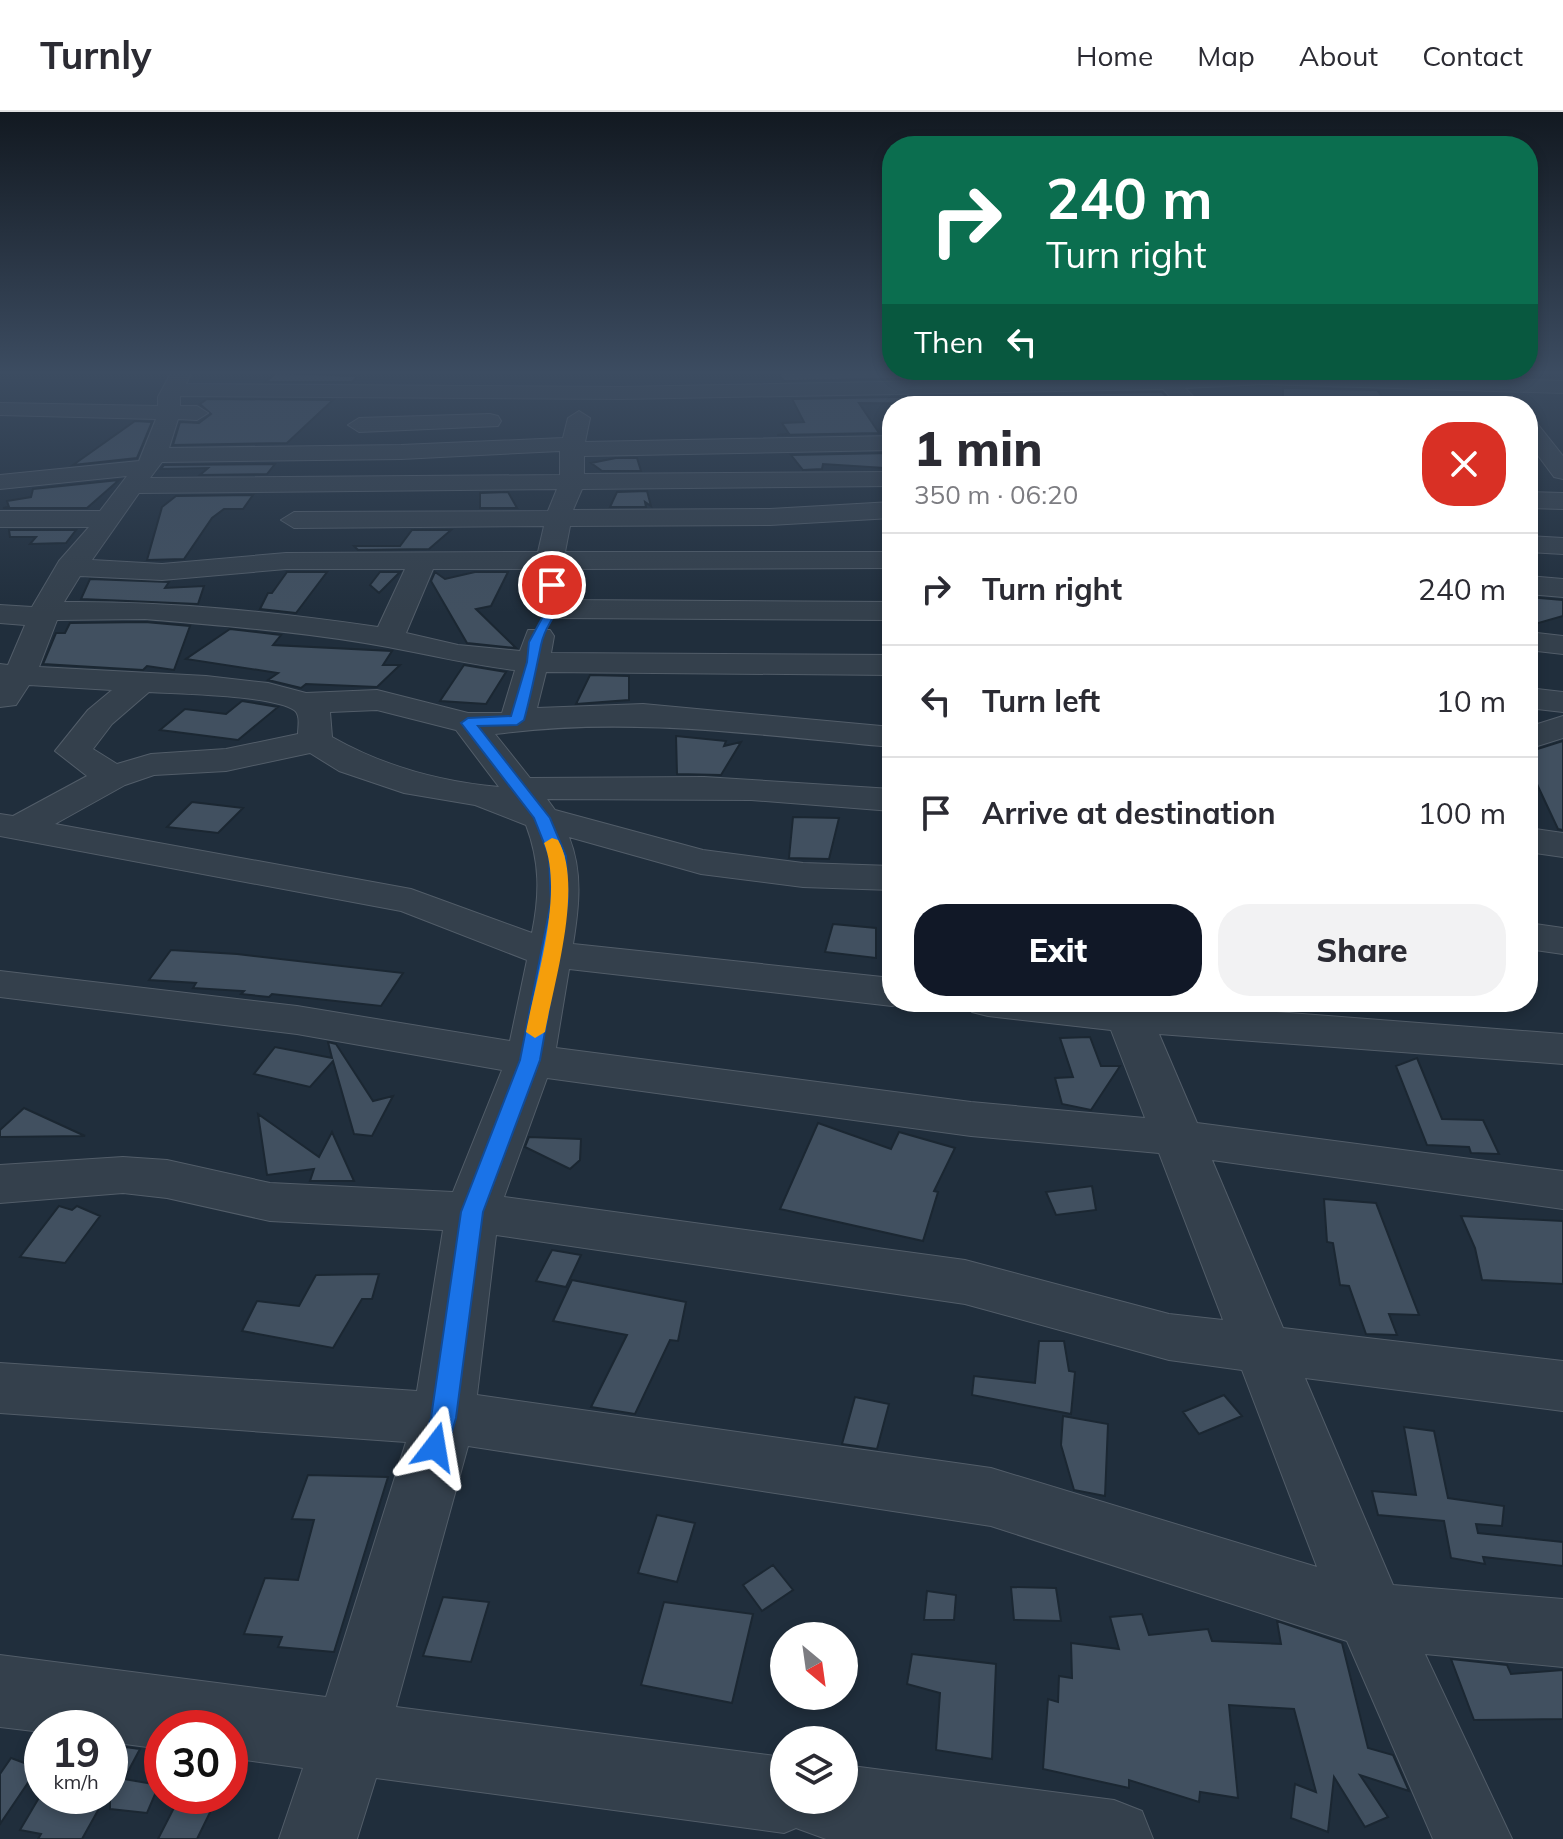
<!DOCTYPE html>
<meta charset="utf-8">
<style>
body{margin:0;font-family:Mulish,sans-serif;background:#f2f2f3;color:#2b2b33;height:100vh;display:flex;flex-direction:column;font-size:30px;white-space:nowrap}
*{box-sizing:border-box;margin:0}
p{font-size:26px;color:#7c7c81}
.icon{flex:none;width:44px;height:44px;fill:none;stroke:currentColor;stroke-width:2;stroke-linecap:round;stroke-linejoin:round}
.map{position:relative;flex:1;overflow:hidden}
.panel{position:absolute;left:882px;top:284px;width:656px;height:616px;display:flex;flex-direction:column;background:#fff;border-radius:32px;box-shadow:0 4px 12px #0003}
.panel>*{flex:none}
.banner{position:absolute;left:882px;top:24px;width:656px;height:244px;border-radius:32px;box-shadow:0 4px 12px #0003;background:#0b6e4f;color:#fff;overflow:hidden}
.needle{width:52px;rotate:151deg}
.controls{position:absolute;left:770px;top:1510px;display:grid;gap:16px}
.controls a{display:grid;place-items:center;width:88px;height:88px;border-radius:50%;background:#fff;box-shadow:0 4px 12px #0003;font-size:40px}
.speed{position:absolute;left:24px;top:1598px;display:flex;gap:16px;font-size:40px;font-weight:700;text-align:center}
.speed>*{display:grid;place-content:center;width:104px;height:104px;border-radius:50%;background:#fff;box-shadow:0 4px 12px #0003;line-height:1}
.speed small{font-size:20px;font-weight:400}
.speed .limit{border:12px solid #d22;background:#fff;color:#111}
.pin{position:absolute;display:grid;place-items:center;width:68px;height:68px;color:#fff;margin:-34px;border:4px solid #fff;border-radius:50%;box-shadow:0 2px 8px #0007}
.me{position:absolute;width:88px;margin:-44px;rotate:14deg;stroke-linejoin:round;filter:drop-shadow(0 0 6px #0008)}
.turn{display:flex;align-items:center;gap:28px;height:168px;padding:0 32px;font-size:36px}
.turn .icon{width:104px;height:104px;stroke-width:2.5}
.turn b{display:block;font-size:56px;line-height:68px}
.then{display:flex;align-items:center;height:76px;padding:0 32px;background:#0003;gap:16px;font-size:30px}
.round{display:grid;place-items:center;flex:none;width:84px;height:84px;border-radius:32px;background:#f2f2f3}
.overview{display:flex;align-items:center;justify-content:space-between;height:136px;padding:0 32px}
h1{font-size:48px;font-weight:800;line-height:60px}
.cta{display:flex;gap:16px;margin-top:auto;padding:16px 32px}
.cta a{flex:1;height:92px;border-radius:32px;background:#111827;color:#fff;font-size:32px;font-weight:800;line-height:92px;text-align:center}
.cta a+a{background:#f2f2f3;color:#2b2b33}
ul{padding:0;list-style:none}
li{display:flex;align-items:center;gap:24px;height:112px;padding:0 32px;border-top:2px solid #e1e1e2}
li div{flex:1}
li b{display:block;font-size:30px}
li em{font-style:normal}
header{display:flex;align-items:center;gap:48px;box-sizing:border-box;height:112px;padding:0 40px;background:#fff;border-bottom:2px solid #e1e1e2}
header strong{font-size:38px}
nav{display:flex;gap:44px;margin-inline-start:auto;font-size:28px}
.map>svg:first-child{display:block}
.building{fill:#415060;stroke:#1b2732;stroke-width:2}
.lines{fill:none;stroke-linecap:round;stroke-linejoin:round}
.minor-casing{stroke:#525d69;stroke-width:2}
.minor{fill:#34404c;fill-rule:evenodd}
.route{fill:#1a73e8;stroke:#114b97;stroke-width:2}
.slow{fill:#f59e0b}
</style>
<header>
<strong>Turnly</strong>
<nav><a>Home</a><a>Map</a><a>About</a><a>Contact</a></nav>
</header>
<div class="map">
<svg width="1563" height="1727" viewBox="0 0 1563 1727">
<rect width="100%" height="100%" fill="#202e3c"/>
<path class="building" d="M 838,259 L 1142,259 L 1142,262 L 783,269 L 779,261 Z
M 277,261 L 358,264 L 352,270 L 265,270 Z
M 1283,276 L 1377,278 L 1384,287 L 1283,285 Z
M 1162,280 L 1175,294 L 859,291 L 879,321 L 777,323 L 789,322 L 782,311 L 804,310 L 792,287 Z
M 207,287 L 333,288 L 287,331 L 173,333 L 180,310 L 199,311 L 211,302 L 200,292 Z
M 135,309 L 152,310 L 137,346 L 73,353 Z
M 892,341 L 883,343 L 885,356 L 823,352 L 822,357 L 803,358 L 791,343 Z
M 616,346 L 637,346 L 641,359 L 602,359 L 591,351 Z
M 275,352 L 267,362 L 200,363 L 208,356 L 161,357 L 164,353 Z
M 119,368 L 87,396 L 3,396 L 9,395 L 7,389 L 31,385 L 33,377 Z
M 647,379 L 651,394 L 645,390 L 646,395 L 610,395 L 617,380 Z
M 508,380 L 517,396 L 480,396 L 480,381 Z
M 253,383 L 243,397 L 224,397 L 212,406 L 184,447 L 147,448 L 162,395 L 176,384 Z
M 9,418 L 76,418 L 66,431 L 30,432 L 36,425 L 10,425 Z
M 412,418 L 451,418 L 429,437 L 358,438 L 354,434 L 400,434 Z
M 287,460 L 327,460 L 296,501 L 260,497 L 268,481 L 272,481 Z
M 380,460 L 400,460 L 379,481 L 370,473 Z
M 435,460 L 445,467 L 475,460 L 508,460 L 491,494 L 476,497 L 516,536 L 467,531 L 431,469 Z
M 90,467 L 169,470 L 165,476 L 204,474 L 198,492 L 81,487 Z
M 1528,485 L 1563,488 L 1563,504 L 1528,514 Z
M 145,510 L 190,514 L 174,558 L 147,554 L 143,558 L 43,552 L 56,521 L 65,521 L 70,511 Z
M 230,517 L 281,523 L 273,533 L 392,539 L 383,553 L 400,553 L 377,575 L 306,572 L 301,576 L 268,568 L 278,561 L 186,547 Z
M 464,553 L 506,560 L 486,592 L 440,589 Z
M 590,563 L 629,564 L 629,588 L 576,592 Z
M 242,589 L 278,595 L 238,628 L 160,618 L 185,597 L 226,602 Z
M 676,624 L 726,629 L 724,634 L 741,630 L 721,663 L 677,662 Z
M 1563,629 L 1563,718 L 1558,717 L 1528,653 L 1528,640 Z
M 192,690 L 243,696 L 218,721 L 167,715 Z
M 793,705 L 839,706 L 829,747 L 789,746 Z
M 833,812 L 876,816 L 876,846 L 825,840 Z
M 171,838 L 237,842 L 403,861 L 381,894 L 272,882 L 269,885 L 241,882 L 244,879 L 193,876 L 196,871 L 149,868 Z
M 1090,925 L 1101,954 L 1120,954 L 1091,998 L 1062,992 L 1055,966 L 1073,965 L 1060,926 Z
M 328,930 L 336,932 L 373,989 L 393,984 L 372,1024 L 354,1022 L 333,949 L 310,975 L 254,962 L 275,935 L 332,946 Z
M 1417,946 L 1442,1007 L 1483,1008 L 1499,1042 L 1471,1041 L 1469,1035 L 1427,1033 L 1396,954 Z
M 24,996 L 85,1024 L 0,1025 L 0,1018 Z
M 258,1002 L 319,1045 L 332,1020 L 354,1069 L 310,1069 L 314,1057 L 267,1063 Z
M 818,1011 L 891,1037 L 899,1020 L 955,1036 L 934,1079 L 938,1080 L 923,1129 L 780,1097 Z
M 529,1025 L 581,1027 L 580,1048 L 570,1057 L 525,1035 Z
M 1092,1074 L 1096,1098 L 1056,1103 L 1046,1080 Z
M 1324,1087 L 1376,1091 L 1419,1203 L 1389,1202 L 1397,1223 L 1366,1222 L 1349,1174 L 1340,1173 L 1333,1131 L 1327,1130 Z
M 59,1094 L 72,1098 L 77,1094 L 100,1104 L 65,1151 L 20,1145 Z
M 1461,1104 L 1563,1109 L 1563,1172 L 1482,1168 L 1475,1136 Z
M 552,1138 L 581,1143 L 566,1175 L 536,1169 Z
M 379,1162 L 372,1187 L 362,1187 L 333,1236 L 242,1219 L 257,1189 L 299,1194 L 316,1163 Z
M 572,1168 L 686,1190 L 678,1229 L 670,1228 L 635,1302 L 591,1295 L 627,1223 L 553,1209 Z
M 1039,1229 L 1064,1229 L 1069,1259 L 1075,1260 L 1071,1302 L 972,1283 L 974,1264 L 1035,1271 Z
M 1224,1283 L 1242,1304 L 1199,1322 L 1183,1300 Z
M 855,1285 L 889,1292 L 877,1337 L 842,1332 Z
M 1063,1304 L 1108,1312 L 1105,1384 L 1074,1378 L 1061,1333 Z
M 1404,1315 L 1434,1319 L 1448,1386 L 1504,1394 L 1502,1414 L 1476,1412 L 1478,1421 L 1563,1430 L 1563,1454 L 1483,1445 L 1485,1452 L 1451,1446 L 1444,1409 L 1378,1403 L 1372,1379 L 1416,1383 Z
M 308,1363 L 388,1365 L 334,1540 L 278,1535 L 282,1525 L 244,1522 L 265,1466 L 298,1468 L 314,1408 L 292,1407 Z
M 657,1403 L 695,1411 L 677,1470 L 638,1461 Z
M 773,1453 L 793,1478 L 762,1499 L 743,1473 Z
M 1011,1475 L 1056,1476 L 1061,1509 L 1014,1508 Z
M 927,1479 L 956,1483 L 954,1508 L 924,1508 Z
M 443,1485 L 489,1490 L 471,1550 L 423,1544 Z
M 664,1490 L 753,1502 L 732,1591 L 641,1573 Z
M 1142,1502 L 1149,1523 L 1208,1517 L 1212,1529 L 1281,1532 L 1277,1509 L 1342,1531 L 1368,1636 L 1393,1643 L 1409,1679 L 1360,1663 L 1388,1705 L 1365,1715 L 1334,1665 L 1328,1720 L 1291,1706 L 1295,1672 L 1316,1680 L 1294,1597 L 1229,1593 L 1238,1686 L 1200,1680 L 1199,1690 L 1129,1668 L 1129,1676 L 1043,1657 L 1048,1587 L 1058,1590 L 1059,1564 L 1072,1566 L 1071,1531 L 1119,1537 L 1110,1505 Z
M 912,1542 L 996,1552 L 992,1647 L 936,1638 L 940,1581 L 907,1572 Z
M 1451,1547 L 1507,1553 L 1511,1562 L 1563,1558 L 1563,1607 L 1474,1608 Z
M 110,1633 L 140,1637 L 124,1667 L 159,1673 L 147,1701 L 110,1697 Z
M 11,1646 L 38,1656 L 0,1712 L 0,1662 Z
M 40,1684 L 106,1684 L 82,1727 L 38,1727 L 41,1722 L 20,1718 Z
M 180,1684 L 218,1684 L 197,1727 L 158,1727 Z"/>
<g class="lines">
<g class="minor-casing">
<path id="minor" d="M 172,259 L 192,259 L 186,272 L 621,275 L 1145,265 L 1145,259 L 1162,259 L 1172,265 L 1264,260 L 1563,269 L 1563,281 L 1264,272 L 1185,276 L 1202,294 L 1179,294 L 1163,277 L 621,287 L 180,284 L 180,294 L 197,294 L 208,301 L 197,308 L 178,307 L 169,336 L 401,333 L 563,326 L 568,306 L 579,299 L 590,306 L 585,330 L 892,324 L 892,338 L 584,344 L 584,362 L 892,360 L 892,374 L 582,377 L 573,398 L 770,397 L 892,390 L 892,406 L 770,413 L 570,414 L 565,440 L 892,440 L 892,456 L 564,457 L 567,488 L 892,490 L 892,508 L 553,506 L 543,503 L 538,497 L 537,457 L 433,457 L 406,521 L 458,533 L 520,539 L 528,518 L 550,518 L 554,524 L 551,541 L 892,543 L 892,563 L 546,560 L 537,596 L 643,592 L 892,615 L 892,635 C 757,623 630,604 495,622 L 530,666 L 704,665 L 892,677 L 892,699 L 751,688 L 547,687 L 555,698 L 703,738 L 803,751 L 892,754 L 892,778 L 803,775 L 701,762 L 569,725 C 583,760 579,795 573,832 L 892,866 L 892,890 L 906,890 L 892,894 L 569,857 L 556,936 L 971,990 L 1145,1006 L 1111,918 L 988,904 L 972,900 L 965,890 L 1146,890 L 1563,922 L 1563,952 L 1159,922 L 1197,1011 L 1563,1059 L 1563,1097 L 1212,1048 L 1283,1216 L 1563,1249 L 1563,1299 L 1305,1266 L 1393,1473 L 1563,1487 L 1563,1555 L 1425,1542 L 1512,1727 L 1433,1727 L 1347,1529 L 991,1414 L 468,1334 L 396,1595 L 784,1645 L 784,1688 L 844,1688 L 844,1653 L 1114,1688 L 1142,1699 L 1153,1727 L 826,1727 L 796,1716 L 784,1721 L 376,1666 L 357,1727 L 279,1727 L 303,1656 L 230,1646 L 230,1616 L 162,1616 L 162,1637 L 110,1630 L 110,1616 L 42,1616 L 42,1620 L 0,1615 L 0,1543 L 326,1585 L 406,1330 L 0,1301 L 0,1251 L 417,1279 L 443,1118 L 270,1109 L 167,1086 L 123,1081 L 0,1091 L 0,1053 L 123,1045 L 167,1048 L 270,1071 L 453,1080 L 502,958 L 297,922 L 0,885 L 0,859 L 297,894 L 510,929 L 527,848 L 401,799 L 0,724 L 0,702 L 13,704 L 87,664 L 55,639 L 88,598 L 112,578 L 29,573 L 16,593 L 0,595 L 0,552 L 8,553 L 25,513 L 0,511 L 0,493 L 32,495 L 59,449 L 89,415 L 0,415 L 0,399 L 100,399 L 127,364 L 0,377 L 0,363 L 139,349 L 156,307 L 0,303 L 0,291 L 158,294 L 158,285 ZM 560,339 L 560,363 L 150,366 L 162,350 L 401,347 ZM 557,377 L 548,399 L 294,400 L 281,408 L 294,416 L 544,414 L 538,440 L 286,441 L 162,452 L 92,448 L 139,381 ZM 286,457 L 405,457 L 378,515 C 273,500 170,489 64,490 L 80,464 L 162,468 ZM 145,507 C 226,514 308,520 388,535 C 431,543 472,553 515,558 L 502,601 L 468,601 L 377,578 L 306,581 L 268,571 L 206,564 L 39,555 L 57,508 ZM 149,580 C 179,582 272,583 294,598 C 301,603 298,615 298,622 L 226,637 L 151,642 L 117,652 L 93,637 L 112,612 ZM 377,598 L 456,618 L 499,675 C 442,670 383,654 332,625 L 330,600 ZM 310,641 L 339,659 L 404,681 L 475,693 L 526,713 C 540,750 540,782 532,821 L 411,777 L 55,712 L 125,673 L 154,663 L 226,659 ZM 547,966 L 971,1024 L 1159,1041 L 1223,1208 L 1169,1202 L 965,1148 L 504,1085 ZM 496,1123 L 965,1192 L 1169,1248 L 1242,1258 L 1317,1455 L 991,1356 L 477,1283 Z
M 490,302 L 498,304 L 501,309 L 498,314 L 359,320 L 348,313 L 359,306 Z
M 1528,308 L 1536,310 L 1563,344 L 1563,367 L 1554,365 L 1528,330 Z
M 1528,380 L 1563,381 L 1563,397 L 1528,396 Z
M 1528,424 L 1563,426 L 1563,442 L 1528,440 Z
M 1528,464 L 1563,467 L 1563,485 L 1528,482 Z
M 1528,520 L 1563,524 L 1563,542 L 1528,538 Z
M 1528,576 L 1563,580 L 1563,600 L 1528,596 Z
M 1563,604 L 1563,626 L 1528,637 L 1528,615 Z
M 1528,716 L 1563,721 L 1563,745 L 1528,740 Z
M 1528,811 L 1563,816 L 1563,842 L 1528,837 Z"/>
</g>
<use href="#minor" class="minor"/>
</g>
<linearGradient id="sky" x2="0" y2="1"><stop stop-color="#121921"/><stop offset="0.52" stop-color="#3c4c61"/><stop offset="1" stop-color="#3c4c61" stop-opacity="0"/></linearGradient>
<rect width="1563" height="501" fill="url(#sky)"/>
<path class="route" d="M 552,469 L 558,473 C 560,510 547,505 541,533 C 536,558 531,583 524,608 L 517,613 L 478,614 L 550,706 L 566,744 L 568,790 L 540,948 L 483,1100 L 456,1306 L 445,1343 L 435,1346 L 426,1343 L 422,1335 L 431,1306 L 461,1100 L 520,948 L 551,790 L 549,744 L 534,706 L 461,611 L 468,606 L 511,604 L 527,550 L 529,530 L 547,497 L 546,473 Z"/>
<path class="slow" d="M 552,726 L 558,728 C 584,772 554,871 545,920 L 535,926 L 526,920 C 536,867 564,782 544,731 Z"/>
</svg>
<div class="controls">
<a><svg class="needle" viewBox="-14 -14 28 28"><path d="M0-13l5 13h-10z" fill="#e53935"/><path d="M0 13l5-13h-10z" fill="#7c7c81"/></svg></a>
<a><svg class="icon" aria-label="layers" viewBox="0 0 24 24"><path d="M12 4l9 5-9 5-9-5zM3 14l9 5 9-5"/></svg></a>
</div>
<div class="speed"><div>19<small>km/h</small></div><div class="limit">30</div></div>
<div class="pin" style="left:552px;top:473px;background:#d93025"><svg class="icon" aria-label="arrive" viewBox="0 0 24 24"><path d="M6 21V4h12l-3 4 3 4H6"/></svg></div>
<svg class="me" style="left:435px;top:1335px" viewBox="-20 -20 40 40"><path d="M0-17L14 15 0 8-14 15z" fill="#1a73e8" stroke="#fff" stroke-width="4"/></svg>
<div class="banner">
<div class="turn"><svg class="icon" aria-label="right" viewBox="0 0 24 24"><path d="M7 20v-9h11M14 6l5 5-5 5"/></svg><div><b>240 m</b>Turn right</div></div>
<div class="then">Then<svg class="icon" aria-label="left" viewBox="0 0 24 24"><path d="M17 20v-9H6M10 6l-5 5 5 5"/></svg></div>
</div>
<section class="panel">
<div class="overview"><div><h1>1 min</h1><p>350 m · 06:20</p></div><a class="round" style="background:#d93025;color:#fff"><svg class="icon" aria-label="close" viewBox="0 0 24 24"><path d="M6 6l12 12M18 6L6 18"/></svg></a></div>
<ul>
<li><svg class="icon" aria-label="right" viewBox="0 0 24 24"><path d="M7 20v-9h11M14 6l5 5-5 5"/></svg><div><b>Turn right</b></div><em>240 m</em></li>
<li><svg class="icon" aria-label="left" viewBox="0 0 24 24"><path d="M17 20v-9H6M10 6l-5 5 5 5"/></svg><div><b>Turn left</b></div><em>10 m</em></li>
<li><svg class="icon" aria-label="arrive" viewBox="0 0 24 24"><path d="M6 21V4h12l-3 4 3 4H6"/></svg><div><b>Arrive at destination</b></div><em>100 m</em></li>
</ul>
<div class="cta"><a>Exit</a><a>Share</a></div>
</section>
</div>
